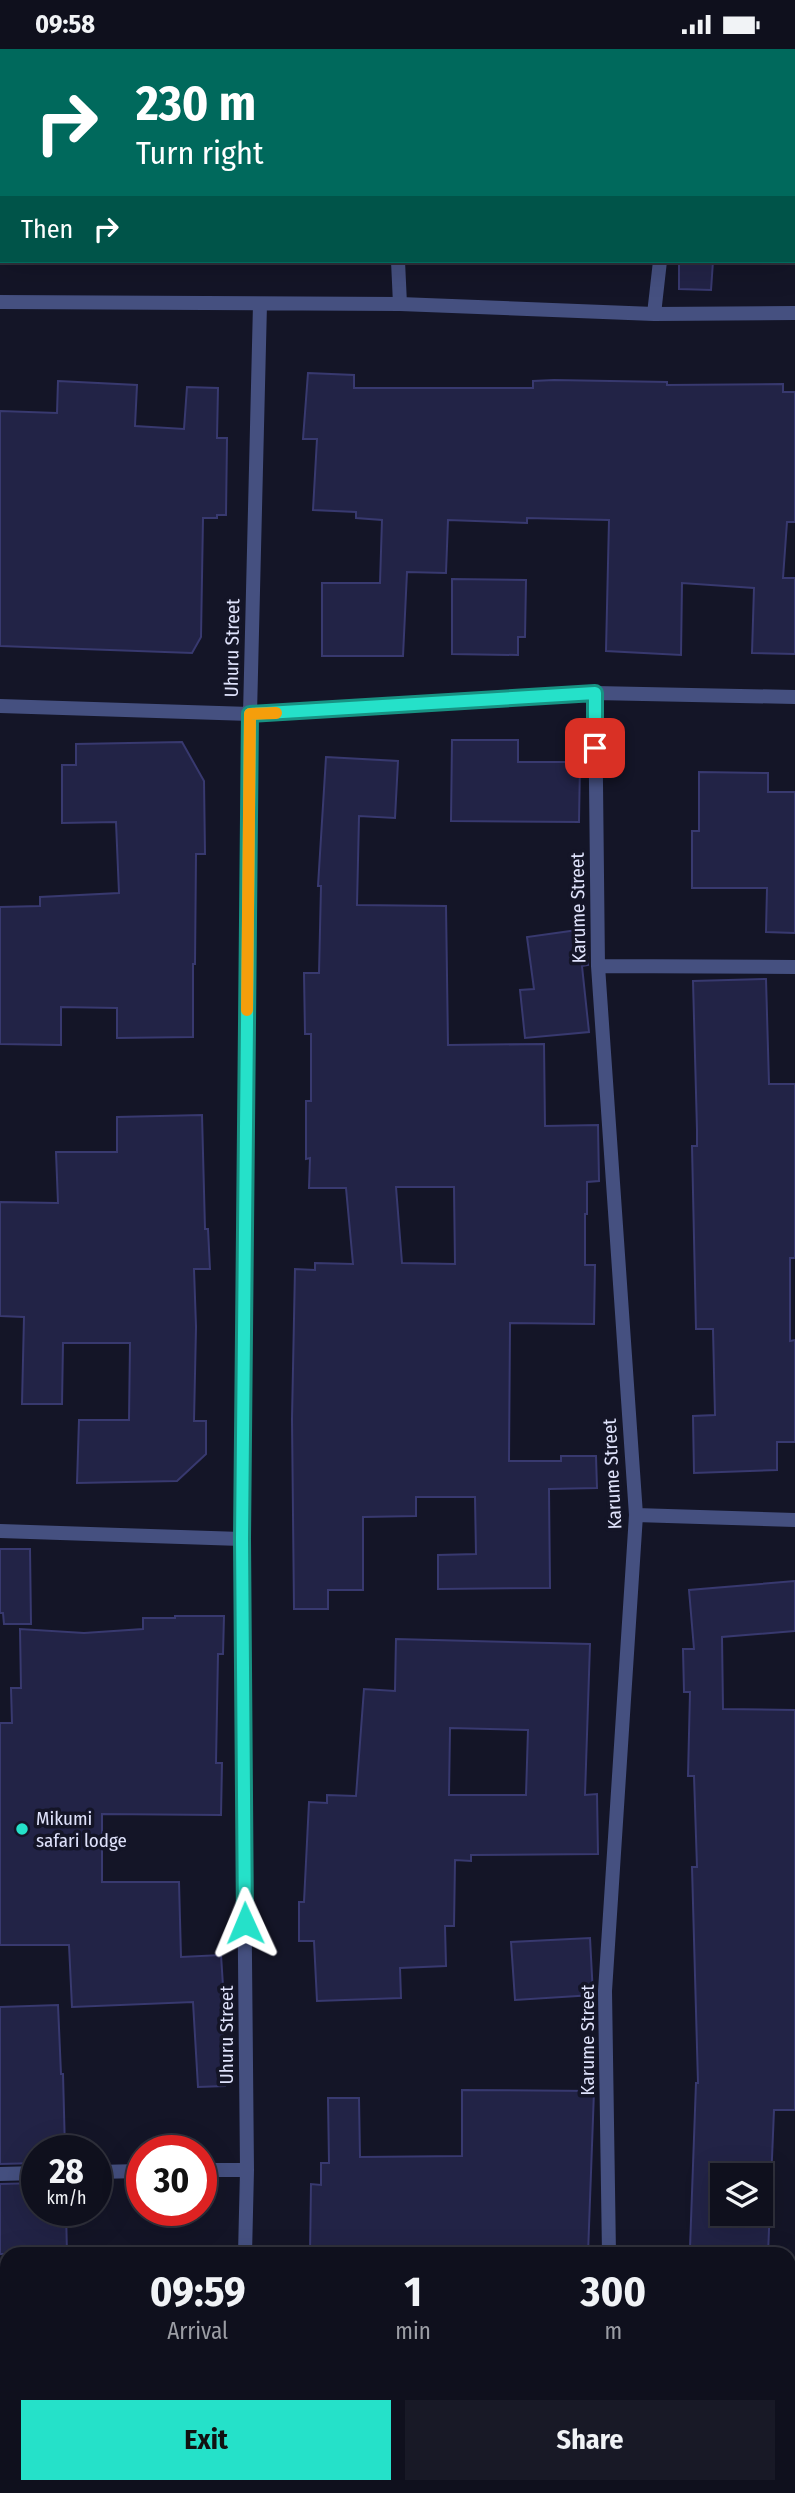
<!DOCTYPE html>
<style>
body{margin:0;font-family:"Fira Sans Condensed",sans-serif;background:#181926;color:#f1f3f6;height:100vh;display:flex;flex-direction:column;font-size:26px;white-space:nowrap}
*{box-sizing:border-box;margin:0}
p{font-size:23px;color:#9b9da4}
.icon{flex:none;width:38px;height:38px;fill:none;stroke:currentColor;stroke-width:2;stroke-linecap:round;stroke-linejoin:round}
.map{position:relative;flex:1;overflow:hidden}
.details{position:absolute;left:0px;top:2198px;width:796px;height:247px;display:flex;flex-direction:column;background:#0f101d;border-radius:21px 21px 0 0;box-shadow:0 7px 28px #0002,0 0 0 2px #2f303b}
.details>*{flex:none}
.hud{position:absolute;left:0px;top:0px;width:796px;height:214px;box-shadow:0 7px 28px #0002,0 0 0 2px #2f303b;background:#00695c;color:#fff;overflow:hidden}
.buttons{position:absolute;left:710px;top:2114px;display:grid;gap:14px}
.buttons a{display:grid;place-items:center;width:63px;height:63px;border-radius:0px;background:#0f101d;box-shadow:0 7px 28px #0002,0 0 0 2px #2f303b;font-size:35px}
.speed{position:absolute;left:21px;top:2086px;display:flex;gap:14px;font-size:35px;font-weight:700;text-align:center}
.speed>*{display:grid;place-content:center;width:91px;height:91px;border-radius:50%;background:#0f101d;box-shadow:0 7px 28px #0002,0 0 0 2px #2f303b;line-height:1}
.speed small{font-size:18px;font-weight:400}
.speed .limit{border:10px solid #d22;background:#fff;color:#111}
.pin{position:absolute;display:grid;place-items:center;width:60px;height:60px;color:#fff;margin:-30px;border-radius:14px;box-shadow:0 4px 10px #0006}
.me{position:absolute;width:77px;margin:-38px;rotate:359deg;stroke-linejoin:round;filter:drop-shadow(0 0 5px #0008)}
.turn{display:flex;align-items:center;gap:24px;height:147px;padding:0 21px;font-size:32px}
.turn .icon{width:91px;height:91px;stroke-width:2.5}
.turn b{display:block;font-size:49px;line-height:60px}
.then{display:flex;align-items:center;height:66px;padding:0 21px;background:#0003;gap:14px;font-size:26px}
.eta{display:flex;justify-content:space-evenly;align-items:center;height:119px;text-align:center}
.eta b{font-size:42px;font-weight:700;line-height:49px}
.primary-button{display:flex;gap:14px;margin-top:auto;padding:14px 21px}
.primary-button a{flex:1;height:80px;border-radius:0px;background:#25e1c9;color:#111;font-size:28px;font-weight:700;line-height:80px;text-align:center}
.primary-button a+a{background:#181926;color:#f1f3f6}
.status{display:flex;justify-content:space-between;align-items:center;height:49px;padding:0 35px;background:#0f101d;direction:ltr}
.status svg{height:19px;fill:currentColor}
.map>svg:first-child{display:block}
.building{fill:#222346;stroke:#38396f;stroke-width:2;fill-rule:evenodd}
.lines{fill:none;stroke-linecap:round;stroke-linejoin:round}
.minor{stroke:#455080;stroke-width:14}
.route-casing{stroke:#189283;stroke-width:18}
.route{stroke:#25e1c9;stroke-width:12}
.slow{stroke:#f59e0b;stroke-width:12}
.poi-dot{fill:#25e1c9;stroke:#141527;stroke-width:2.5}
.labels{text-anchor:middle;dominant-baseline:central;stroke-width:7;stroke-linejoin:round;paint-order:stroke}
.street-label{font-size:19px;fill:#dfe2fb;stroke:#141527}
.poi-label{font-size:19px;fill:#dfe2fb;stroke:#141527;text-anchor:start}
</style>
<div class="status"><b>09:58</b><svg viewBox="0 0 49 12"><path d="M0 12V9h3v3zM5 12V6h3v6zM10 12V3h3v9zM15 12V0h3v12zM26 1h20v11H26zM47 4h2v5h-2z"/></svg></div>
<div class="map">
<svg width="795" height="2444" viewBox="0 0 795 2444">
<rect width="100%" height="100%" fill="#141527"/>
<path class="building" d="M 679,212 L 713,212 L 711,241 L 679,240 Z
M 308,324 L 354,326 L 354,339 L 533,339 L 533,332 L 554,331 L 667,333 L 667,336 L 783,335 L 783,343 L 795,343 L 795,473 L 787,473 L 783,529 L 795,529 L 795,605 L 752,604 L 754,539 L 682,534 L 681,606 L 606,602 L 609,471 L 527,469 L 527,474 L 448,471 L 446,524 L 407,523 L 403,607 L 322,607 L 322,534 L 380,534 L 382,471 L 356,469 L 356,463 L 313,461 L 317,390 L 303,390 Z
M 58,332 L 137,336 L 135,377 L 184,380 L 187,338 L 218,339 L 217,389 L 227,389 L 226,466 L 217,466 L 217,469 L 203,469 L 201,588 L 192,604 L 0,597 L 0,362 L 57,364 Z
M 452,530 L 526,531 L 525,588 L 518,588 L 518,606 L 452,605 Z
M 452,691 L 518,691 L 518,713 L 580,713 L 579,773 L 451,772 Z
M 182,693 L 204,732 L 205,805 L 196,805 L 195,915 L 193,915 L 193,988 L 117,989 L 117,959 L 61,958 L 61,996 L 0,995 L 0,858 L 40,857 L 40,848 L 119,844 L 116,773 L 62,774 L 62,716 L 76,716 L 76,695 Z
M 326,708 L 398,712 L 395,769 L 359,767 L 357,856 L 446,857 L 448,996 L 544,995 L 545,1077 L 598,1076 L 599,1132 L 587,1133 L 587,1165 L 585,1165 L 585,1216 L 595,1216 L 594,1275 L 510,1274 L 509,1412 L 561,1412 L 561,1407 L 596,1407 L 597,1439 L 549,1440 L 550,1539 L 438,1540 L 438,1506 L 476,1505 L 475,1448 L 416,1448 L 416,1467 L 363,1468 L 363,1541 L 328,1541 L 328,1560 L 294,1560 L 292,1370 L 295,1220 L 315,1221 L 315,1214 L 353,1215 L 346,1139 L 309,1139 L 310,1109 L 306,1110 L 306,1052 L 311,1052 L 311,985 L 305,985 L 304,924 L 319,924 L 321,837 L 318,837 ZM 396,1138 L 454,1138 L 455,1215 L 402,1214 Z
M 699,723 L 768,724 L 768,743 L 795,743 L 795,884 L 766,883 L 767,839 L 692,839 L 692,782 L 699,782 Z
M 585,880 L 588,916 L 582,917 L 589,983 L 525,989 L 520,941 L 534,940 L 527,888 Z
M 766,930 L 769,1035 L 795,1035 L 795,1209 L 790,1209 L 790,1292 L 795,1291 L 795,1393 L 777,1393 L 777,1421 L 694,1424 L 693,1367 L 715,1366 L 713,1280 L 696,1280 L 692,1097 L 697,1097 L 697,1081 L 693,932 Z
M 202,1066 L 205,1180 L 208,1180 L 210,1220 L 194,1220 L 196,1278 L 194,1372 L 206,1372 L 206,1405 L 177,1432 L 77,1434 L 79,1371 L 129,1371 L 130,1294 L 63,1294 L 62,1355 L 22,1355 L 24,1268 L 0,1267 L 0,1153 L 58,1154 L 56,1103 L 117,1103 L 117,1068 Z
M 0,1500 L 30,1500 L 31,1575 L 4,1575 L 3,1564 L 0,1564 Z
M 795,1532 L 795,1582 L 722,1588 L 723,1660 L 795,1661 L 795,2061 L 774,2061 L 768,2205 L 698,2205 L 698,2199 L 690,2199 L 696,2034 L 698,2034 L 692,1818 L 697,1818 L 694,1727 L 688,1727 L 690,1643 L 684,1643 L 683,1600 L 694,1600 L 689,1541 ZM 723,2126 L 761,2126 L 761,2165 L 723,2165 Z
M 175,1567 L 224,1567 L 223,1605 L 218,1605 L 216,1714 L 222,1714 L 221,1766 L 102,1765 L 102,1833 L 179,1833 L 181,1908 L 221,1906 L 225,1968 L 222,1968 L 225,2037 L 198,2038 L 193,1953 L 72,1958 L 69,1896 L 0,1896 L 0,1674 L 12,1674 L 11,1639 L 21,1639 L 20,1580 L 84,1584 L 143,1580 L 143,1569 L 175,1569 Z
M 396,1590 L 590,1595 L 585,1746 L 597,1745 L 598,1805 L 471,1806 L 471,1812 L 455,1811 L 454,1877 L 445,1877 L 446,1917 L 400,1919 L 401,1949 L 317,1952 L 314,1892 L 299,1892 L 299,1853 L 304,1853 L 309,1753 L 327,1754 L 327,1746 L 356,1747 L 364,1640 L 395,1642 ZM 450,1679 L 528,1681 L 526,1746 L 449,1746 Z
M 590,1889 L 593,1946 L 515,1951 L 511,1893 Z
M 58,1956 L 61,2025 L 63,2025 L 65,2101 L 37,2101 L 37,2114 L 0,2115 L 0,1958 Z
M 462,2041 L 594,2042 L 588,2205 L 310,2205 L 311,2135 L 321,2136 L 321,2114 L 329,2114 L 328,2049 L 359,2049 L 360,2108 L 462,2107 Z
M 37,2134 L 37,2161 L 66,2161 L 67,2205 L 0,2205 L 0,2135 Z"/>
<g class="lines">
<path class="minor" d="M 396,0 L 396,2
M 398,212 L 400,255
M 0,253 L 400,255 L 654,265 L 795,264
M 654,265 L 660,212
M 595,644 L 598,917 L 636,1466 L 605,1942 L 609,2205
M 0,657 L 250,665 L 595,644 L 795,648
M 598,917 L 795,918
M 636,1466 L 795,1471
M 0,1482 L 241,1490
M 201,2121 L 247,2121
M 96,2123 L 142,2122
M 0,2125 L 37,2124
M 245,2205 L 247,2121 L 241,1490 L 250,665 L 260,255
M 789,2431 L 795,2431
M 241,2444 L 241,2438
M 296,2444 L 424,2438
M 607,2444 L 607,2438"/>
</g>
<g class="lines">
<g class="route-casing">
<path id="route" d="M 245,1874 L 242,1490 L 250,665 L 595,644 L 595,699"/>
</g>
<use href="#route" class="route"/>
<path class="slow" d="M 247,961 L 250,665 L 276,664"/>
</g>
<circle class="poi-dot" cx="22" cy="1780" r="7"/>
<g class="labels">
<g class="street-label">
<text transform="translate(232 599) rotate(-89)">Uhuru Street</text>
<text transform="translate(578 859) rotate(-91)">Karume Street</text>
<text transform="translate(612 1425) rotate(-93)">Karume Street</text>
<text transform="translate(226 1986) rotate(-90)">Uhuru Street</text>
<text transform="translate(587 1991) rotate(-90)">Karume Street</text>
</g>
<g class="poi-label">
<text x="36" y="1769">Mikumi<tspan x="36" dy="22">safari lodge</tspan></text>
</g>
</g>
</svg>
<div class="buttons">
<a><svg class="icon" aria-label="layers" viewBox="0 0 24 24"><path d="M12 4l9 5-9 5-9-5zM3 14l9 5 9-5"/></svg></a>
</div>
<div class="speed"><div>28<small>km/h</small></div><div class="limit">30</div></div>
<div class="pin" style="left:595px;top:699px;background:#d93025"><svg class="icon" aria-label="arrive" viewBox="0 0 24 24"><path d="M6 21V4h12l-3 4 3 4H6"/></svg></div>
<svg class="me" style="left:245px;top:1874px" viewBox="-20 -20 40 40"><path d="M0-17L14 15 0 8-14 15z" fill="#25e1c9" stroke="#fff" stroke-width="4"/></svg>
<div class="hud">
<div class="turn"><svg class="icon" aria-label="right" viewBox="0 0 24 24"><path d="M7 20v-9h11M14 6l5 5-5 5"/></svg><div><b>230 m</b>Turn right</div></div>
<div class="then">Then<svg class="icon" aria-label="right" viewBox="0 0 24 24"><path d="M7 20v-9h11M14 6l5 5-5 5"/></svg></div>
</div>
<section class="details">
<div class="eta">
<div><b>09:59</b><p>Arrival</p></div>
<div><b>1</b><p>min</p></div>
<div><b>300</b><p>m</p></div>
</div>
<div class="primary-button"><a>Exit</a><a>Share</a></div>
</section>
</div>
